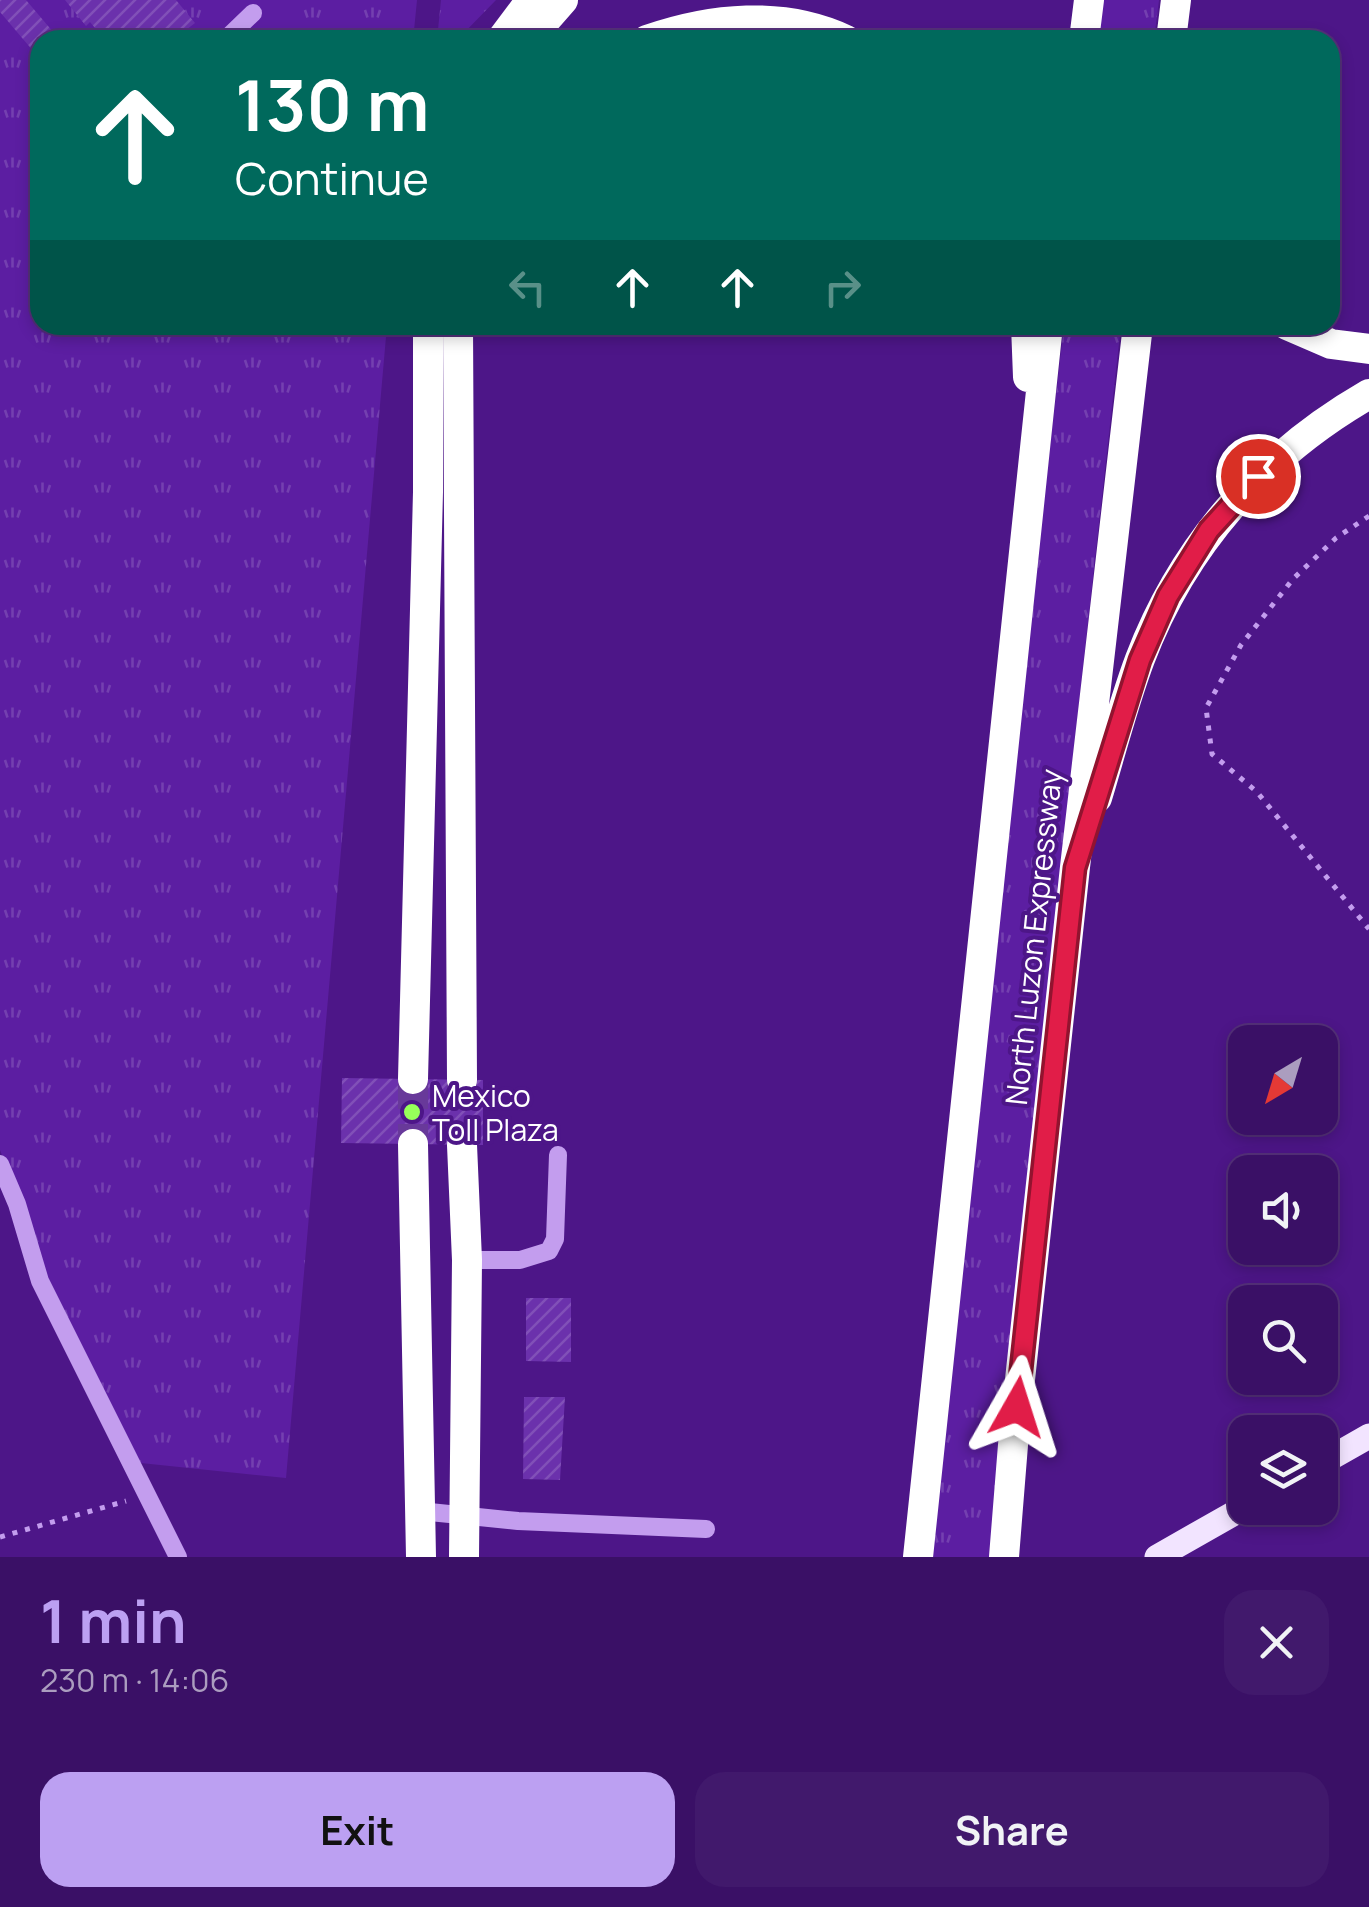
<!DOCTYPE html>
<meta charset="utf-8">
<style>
body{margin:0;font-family:Manrope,sans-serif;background:#41196c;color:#f1f3f6;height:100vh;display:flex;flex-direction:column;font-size:38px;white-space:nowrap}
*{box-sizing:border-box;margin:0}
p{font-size:32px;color:#ab9dbf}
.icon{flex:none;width:55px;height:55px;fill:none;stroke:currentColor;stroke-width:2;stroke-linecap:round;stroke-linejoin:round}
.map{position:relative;height:1557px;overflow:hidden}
.panel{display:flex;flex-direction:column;background:#3a1066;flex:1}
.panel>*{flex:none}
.guide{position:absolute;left:30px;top:30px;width:1310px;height:305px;border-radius:30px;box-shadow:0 5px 15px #0003,0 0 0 2px #54307a;background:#00695c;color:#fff;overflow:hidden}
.needle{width:65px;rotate:218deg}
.tools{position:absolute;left:1228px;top:1025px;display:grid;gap:20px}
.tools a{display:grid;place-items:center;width:110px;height:110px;border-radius:20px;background:#3a1066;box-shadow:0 5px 15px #0003,0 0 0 2px #54307a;font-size:50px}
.pin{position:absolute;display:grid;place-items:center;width:85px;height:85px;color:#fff;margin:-42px;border:5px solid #fff;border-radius:50%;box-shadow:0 2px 10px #0007}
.me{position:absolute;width:110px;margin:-55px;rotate:6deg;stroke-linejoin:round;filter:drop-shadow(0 0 8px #0008)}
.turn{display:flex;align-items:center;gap:35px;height:210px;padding:0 40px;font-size:45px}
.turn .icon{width:130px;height:130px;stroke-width:2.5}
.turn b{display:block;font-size:70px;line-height:85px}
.lanes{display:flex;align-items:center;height:95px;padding:0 40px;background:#0003;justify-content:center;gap:50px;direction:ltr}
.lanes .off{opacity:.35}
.round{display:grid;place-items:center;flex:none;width:105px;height:105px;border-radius:30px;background:#41196c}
.overview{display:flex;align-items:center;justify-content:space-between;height:170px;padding:0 40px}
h1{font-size:60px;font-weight:700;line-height:75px;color:#bca0f2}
.action{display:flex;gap:20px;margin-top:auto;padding:20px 40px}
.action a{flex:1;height:115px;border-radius:30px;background:#bca0f2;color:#111;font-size:40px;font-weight:700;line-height:115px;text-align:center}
.action a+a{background:#41196c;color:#f1f3f6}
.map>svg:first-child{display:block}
.grass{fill:url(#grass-tufts)}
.building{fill:url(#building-hatch)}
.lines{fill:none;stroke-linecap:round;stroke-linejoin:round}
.highway-tunnel{stroke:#68399a;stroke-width:30;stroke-dasharray:30 15;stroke-linecap:butt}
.path{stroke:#c39dee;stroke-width:5;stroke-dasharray:5 8;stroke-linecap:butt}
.minor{stroke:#c39dee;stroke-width:18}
.major{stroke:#f2e4ff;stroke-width:25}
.highway{stroke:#fff;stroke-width:30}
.route-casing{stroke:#92132f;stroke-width:25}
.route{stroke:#e11d48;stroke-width:18}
.poi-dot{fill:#97ff5a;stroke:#4d1688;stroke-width:4}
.labels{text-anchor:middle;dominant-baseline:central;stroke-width:8;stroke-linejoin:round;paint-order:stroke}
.street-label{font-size:30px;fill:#fff;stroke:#4d1688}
.poi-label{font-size:30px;fill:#fff;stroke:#4d1688;text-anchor:start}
</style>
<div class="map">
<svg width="1369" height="1557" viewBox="0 0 1369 1557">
<defs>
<pattern id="grass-tufts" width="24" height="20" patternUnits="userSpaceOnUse" patternTransform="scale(2.5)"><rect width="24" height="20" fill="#5c1ea2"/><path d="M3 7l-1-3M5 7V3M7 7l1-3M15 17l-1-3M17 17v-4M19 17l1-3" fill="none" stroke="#7440b0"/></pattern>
<pattern id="building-hatch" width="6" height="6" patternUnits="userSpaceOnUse" patternTransform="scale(2.5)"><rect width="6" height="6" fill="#6b31ac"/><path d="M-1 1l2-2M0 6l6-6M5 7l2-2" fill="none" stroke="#8150b8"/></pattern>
</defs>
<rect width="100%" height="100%" fill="#4d1688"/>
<path class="grass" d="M 0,0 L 417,0 L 413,40 L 40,40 L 40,325 L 387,325 L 286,1478 L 141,1463 L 64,1320 L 0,1150 Z
M 441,0 L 496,0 L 457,40 L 437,40 Z
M 1102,0 L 1159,0 L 1154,40 L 1097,40 Z
M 1064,325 L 1121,325 L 1050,965 L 990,1557 L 932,1557 L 991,964 Z"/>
<path class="building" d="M 0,0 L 26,0 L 60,40 L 40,40 L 40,59 L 0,12 Z
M 65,0 L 176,0 L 195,23 L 173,40 L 105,40 L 90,22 L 86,26 Z
M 342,1078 L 483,1080 L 483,1145 L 341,1143 Z
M 526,1298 L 571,1298 L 571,1362 L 526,1361 Z
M 524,1397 L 565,1397 L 560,1480 L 523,1479 Z"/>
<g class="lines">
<path class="highway-tunnel" d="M 413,1079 L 413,1144
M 462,1080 L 462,1145"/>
<path class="path" d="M 1369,516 L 1336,538 L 1293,579 L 1241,645 L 1206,708 L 1212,754 L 1257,792 L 1369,929
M 0,1537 L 126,1501"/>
<path class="minor" d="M 225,40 L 253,13
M 0,1164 L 17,1204 L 40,1281 L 178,1557
M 467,1260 L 520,1260 L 549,1251 L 555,1239 L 558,1155
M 420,1511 L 518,1521 L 706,1529"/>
<path class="major" d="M 1320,1464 L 1369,1436
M 1157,1557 L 1245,1507"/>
<path class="highway" d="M 501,40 L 531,0
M 528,40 L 563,0
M 647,40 C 710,18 783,10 846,40
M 1084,40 L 1089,0
M 1171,40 L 1176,0
M 458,325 L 462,1080
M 1026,325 L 1028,377
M 1287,325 L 1331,344 L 1369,349
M 1097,798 C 1111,752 1123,704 1140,659 C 1184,544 1263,455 1369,394
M 413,1079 L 428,492 L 428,325
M 413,1144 L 421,1557
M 462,1145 L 467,1260 L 464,1557
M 918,1557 L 1048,325
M 1004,1557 L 1013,1445 L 1075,867 L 1138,325"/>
</g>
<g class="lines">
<g class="route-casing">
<path id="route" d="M 1017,1407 L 1075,868 L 1140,660 L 1168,596 L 1209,530 L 1258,476"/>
</g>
<use href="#route" class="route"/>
</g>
<circle class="poi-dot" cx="412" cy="1112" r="10"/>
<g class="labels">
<g class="street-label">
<text transform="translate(1033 937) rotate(-84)">North Luzon Expressway</text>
</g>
<g class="poi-label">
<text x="432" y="1095">Mexico<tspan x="432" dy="34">Toll Plaza</tspan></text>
</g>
</g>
</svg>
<div class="tools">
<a><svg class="needle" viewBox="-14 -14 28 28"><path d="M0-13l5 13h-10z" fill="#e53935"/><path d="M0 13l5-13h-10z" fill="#ab9dbf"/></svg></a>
<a><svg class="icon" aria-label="sound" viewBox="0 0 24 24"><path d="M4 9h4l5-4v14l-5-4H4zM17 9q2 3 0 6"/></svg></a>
<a><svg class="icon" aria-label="search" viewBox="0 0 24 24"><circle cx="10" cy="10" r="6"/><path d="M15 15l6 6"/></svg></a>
<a><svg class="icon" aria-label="layers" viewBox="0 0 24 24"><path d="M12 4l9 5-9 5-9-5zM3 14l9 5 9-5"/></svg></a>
</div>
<div class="pin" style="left:1258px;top:476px;background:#d93025"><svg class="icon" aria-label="arrive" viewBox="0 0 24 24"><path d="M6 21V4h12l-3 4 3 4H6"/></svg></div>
<svg class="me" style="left:1017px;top:1407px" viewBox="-20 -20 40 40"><path d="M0-17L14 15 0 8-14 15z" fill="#e11d48" stroke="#fff" stroke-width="4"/></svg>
<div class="guide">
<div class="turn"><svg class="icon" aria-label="ahead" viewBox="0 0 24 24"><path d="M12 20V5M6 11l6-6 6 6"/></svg><div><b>130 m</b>Continue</div></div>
<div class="lanes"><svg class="icon off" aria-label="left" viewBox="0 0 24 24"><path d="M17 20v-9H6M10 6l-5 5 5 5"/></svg><svg class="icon" aria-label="ahead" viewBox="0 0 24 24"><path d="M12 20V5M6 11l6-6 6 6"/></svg><svg class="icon" aria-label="ahead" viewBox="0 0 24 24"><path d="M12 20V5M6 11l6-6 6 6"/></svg><svg class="icon off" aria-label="right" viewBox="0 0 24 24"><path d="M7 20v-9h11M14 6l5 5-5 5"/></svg></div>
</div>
</div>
<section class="panel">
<div class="overview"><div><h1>1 min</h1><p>230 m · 14:06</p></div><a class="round"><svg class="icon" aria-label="close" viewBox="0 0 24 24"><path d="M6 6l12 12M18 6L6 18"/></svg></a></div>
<div class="action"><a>Exit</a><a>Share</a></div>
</section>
